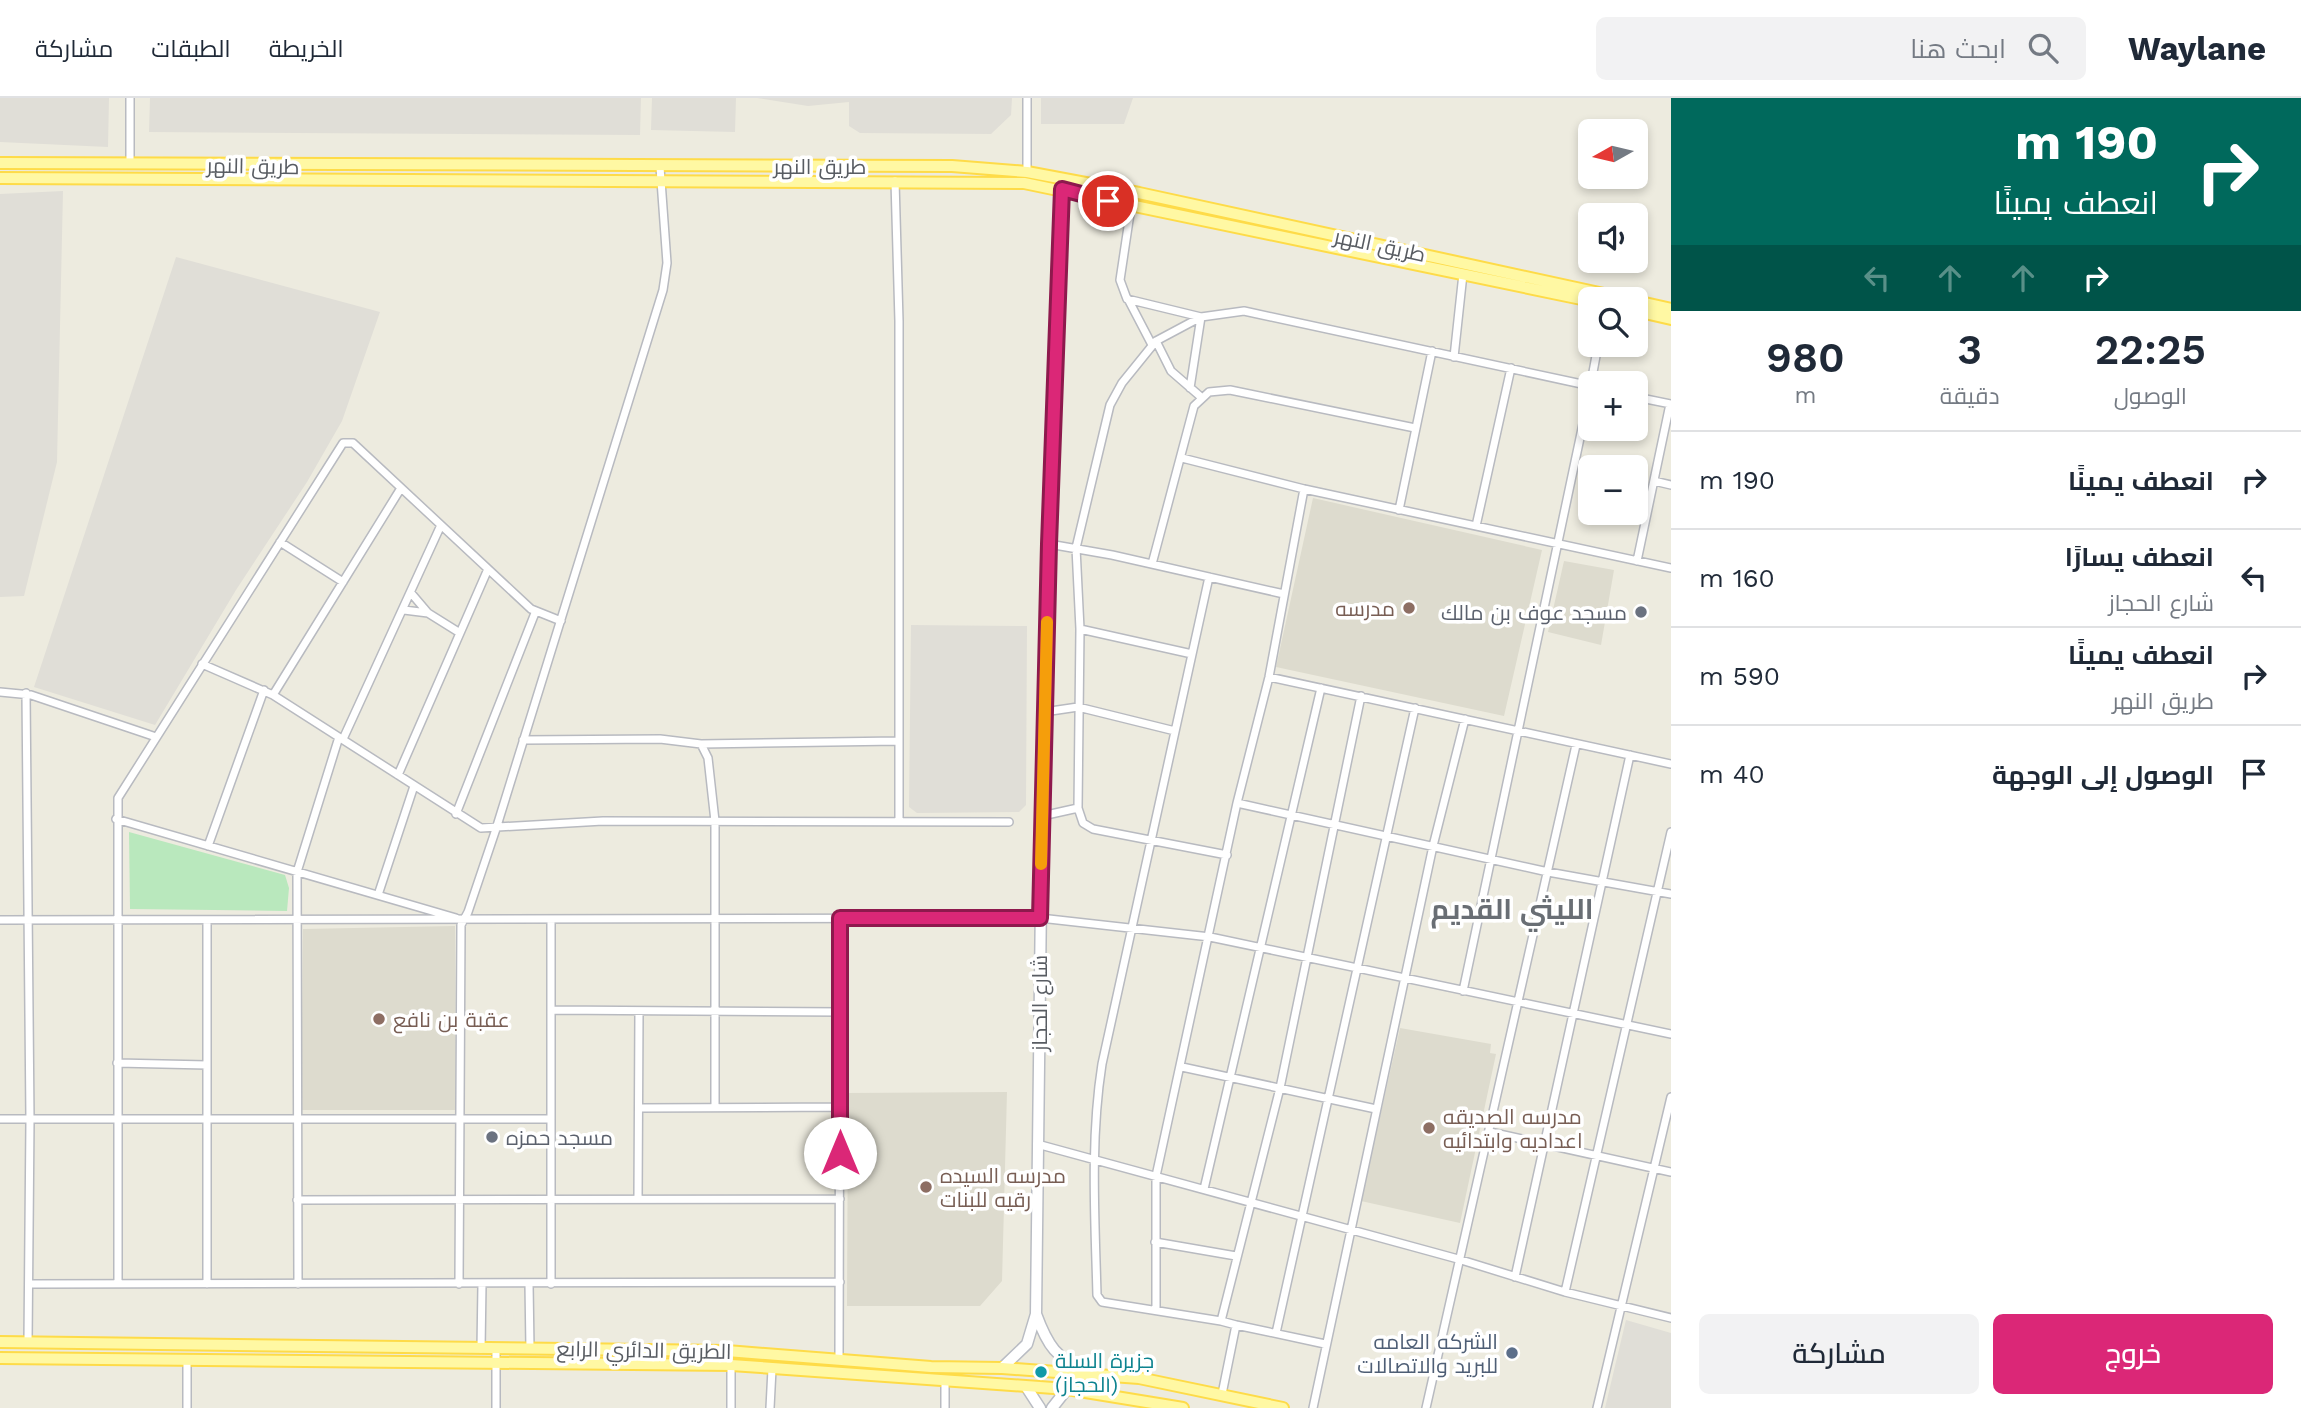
<!DOCTYPE html>
<html lang="ar">
<meta charset="utf-8">
<style>
body{margin:0;font-family:"Work Sans",Cairo,sans-serif;background:#f2f2f3;color:#1f2937;direction:rtl;height:100vh;display:flex;flex-direction:column;font-size:26px;white-space:nowrap}
*{box-sizing:border-box;margin:0}
p{font-size:23px;color:#747a83}
.icon{flex:none;width:38px;height:38px;fill:none;stroke:currentColor;stroke-width:2;stroke-linecap:round;stroke-linejoin:round}
.map{position:relative;flex:1;overflow:hidden;direction:ltr}
.sheet{display:flex;flex-direction:column;background:#fff;width:630px}
.sheet>*{flex:none}
.hud{background:#00695c;color:#fff;overflow:hidden}
.needle{width:46px;rotate:262deg}
.fabs{position:absolute;left:1578px;top:21px;display:grid;gap:14px}
.fabs a{display:grid;place-items:center;width:70px;height:70px;border-radius:10px;background:#fff;box-shadow:0 4px 10px #0003;font-size:35px}
.pin{position:absolute;display:grid;place-items:center;width:60px;height:60px;color:#fff;margin:-30px;border:4px solid #fff;border-radius:50%;box-shadow:0 2px 7px #0007}
.me{position:absolute;width:77px;margin:-38px;rotate:0deg;stroke-linejoin:round;filter:drop-shadow(0 0 5px #0008)}
.turn{display:flex;align-items:center;gap:24px;height:147px;padding:0 28px;font-size:32px}
.turn .icon{width:91px;height:91px;stroke-width:2.5}
.turn b{display:block;font-size:49px;line-height:60px}
.lanes{display:flex;align-items:center;height:66px;padding:0 28px;background:#0003;justify-content:center;gap:35px;direction:ltr}
.lanes .off{opacity:.35}
.eta{display:flex;justify-content:space-evenly;align-items:center;height:119px;text-align:center}
.eta b{font-size:42px;font-weight:600;line-height:49px}
.cta{display:flex;gap:14px;margin-top:auto;padding:14px 28px}
.cta a{flex:1;height:80px;border-radius:10px;background:#db2777;color:#fff;font-size:28px;font-weight:600;line-height:80px;text-align:center}
.cta a+a{background:#f2f2f3;color:#1f2937}
ul{padding:0;list-style:none}
li{display:flex;align-items:center;gap:21px;height:98px;padding:0 28px;border-top:2px solid #e0e1e3}
li div{flex:1}
li b{display:block;font-size:26px}
li em{font-style:normal}
header{display:flex;align-items:center;gap:42px;box-sizing:border-box;height:98px;padding:0 35px;background:#fff;border-bottom:2px solid #e0e1e3}
header strong{font-size:33px}
nav{display:flex;gap:38px;margin-inline-start:auto;font-size:24px}
.search{width:490px;height:63px;background:#f2f2f3;display:flex;align-items:center;gap:18px;box-sizing:border-box;padding:0 24px;border-radius:10px;color:#747a83;font-size:26px}
main{display:flex;flex:1;min-height:0}
.map>svg:first-child{display:block}
.industrial{fill:#e0ded7}
.education{fill:#dddbce}
.green{fill:#b9e8bd}
.lines{fill:none;stroke-linecap:round;stroke-linejoin:round}
.street-casing{stroke:#b8bac0;stroke-width:10}
.secondary-casing{stroke:#b9bcc3;stroke-width:13}
.primary-casing{stroke:#fedb48;stroke-width:14}
.street{stroke:#fff;stroke-width:7}
.secondary{stroke:#fff;stroke-width:10}
.primary{stroke:#fff8a3;stroke-width:10}
.route-casing{stroke:#8e194d;stroke-width:18}
.route{stroke:#db2777;stroke-width:12}
.slow{stroke:#f59e0b;stroke-width:12}
.education-dot{fill:#8d6e63;stroke:#fff;stroke-width:2.5}
.worship-dot{fill:#6b7280;stroke:#fff;stroke-width:2.5}
.service-dot{fill:#5c6f8a;stroke:#fff;stroke-width:2.5}
.culture-dot{fill:#0f9aa8;stroke:#fff;stroke-width:2.5}
.labels{text-anchor:middle;dominant-baseline:central;stroke-width:7;stroke-linejoin:round;paint-order:stroke}
.street-label{font-size:21px;fill:#585c62;stroke:#fff}
.education-label{font-size:21px;fill:#785e54;stroke:#fff;text-anchor:start}
.worship-label{font-size:21px;fill:#5b616d;stroke:#fff;text-anchor:end}
.service-label{font-size:21px;fill:#4e5e75;stroke:#fff;text-anchor:end}
.culture-label{font-size:21px;fill:#0d838f;stroke:#fff;text-anchor:start}
.district-label{font-size:28px;font-weight:bold;fill:#696e74;stroke:#fff}
</style>
<header>
<strong>Waylane</strong>
<div class="search"><svg class="icon" aria-label="search" viewBox="0 0 24 24"><circle cx="10" cy="10" r="6"/><path d="M15 15l6 6"/></svg>ابحث هنا</div>
<nav><a>الخريطة</a><a>الطبقات</a><a>مشاركة</a></nav>
</header>
<main>
<section class="sheet">
<div class="hud">
<div class="turn"><svg class="icon" aria-label="right" viewBox="0 0 24 24"><path d="M7 20v-9h11M14 6l5 5-5 5"/></svg><div><b>190 m</b>انعطف يمينًا</div></div>
<div class="lanes"><svg class="icon off" aria-label="left" viewBox="0 0 24 24"><path d="M17 20v-9H6M10 6l-5 5 5 5"/></svg><svg class="icon off" aria-label="ahead" viewBox="0 0 24 24"><path d="M12 20V5M6 11l6-6 6 6"/></svg><svg class="icon off" aria-label="ahead" viewBox="0 0 24 24"><path d="M12 20V5M6 11l6-6 6 6"/></svg><svg class="icon" aria-label="right" viewBox="0 0 24 24"><path d="M7 20v-9h11M14 6l5 5-5 5"/></svg></div>
</div>
<div class="eta">
<div><b>22:25</b><p>الوصول</p></div>
<div><b>3</b><p>دقيقة</p></div>
<div><b>980</b><p>m</p></div>
</div>
<ul>
<li><svg class="icon" aria-label="right" viewBox="0 0 24 24"><path d="M7 20v-9h11M14 6l5 5-5 5"/></svg><div><b>انعطف يمينًا</b></div><em>190 m</em></li>
<li><svg class="icon" aria-label="left" viewBox="0 0 24 24"><path d="M17 20v-9H6M10 6l-5 5 5 5"/></svg><div><b>انعطف يسارًا</b><p>شارع الحجاز</p></div><em>160 m</em></li>
<li><svg class="icon" aria-label="right" viewBox="0 0 24 24"><path d="M7 20v-9h11M14 6l5 5-5 5"/></svg><div><b>انعطف يمينًا</b><p>طريق النهر</p></div><em>590 m</em></li>
<li><svg class="icon" aria-label="arrive" viewBox="0 0 24 24"><path d="M6 21V4h12l-3 4 3 4H6"/></svg><div><b>الوصول إلى الوجهة</b></div><em>40 m</em></li>
</ul>
<div class="cta"><a>خروج</a><a>مشاركة</a></div>
</section>
<div class="map">
<svg width="1671" height="1310" viewBox="0 0 1671 1310">
<rect width="100%" height="100%" fill="#edebdf"/>
<path class="industrial" d="M 0,0 L 109,0 L 108,49 L 0,44 Z
M 150,0 L 641,0 L 640,37 L 149,34 Z
M 652,0 L 736,0 L 735,34 L 651,32 Z
M 757,0 L 1012,0 L 1011,17 L 991,36 L 860,35 L 849,28 L 849,4 L 808,8 Z
M 1041,0 L 1133,0 L 1124,26 L 1041,26 Z
M 63,93 L 57,364 L 24,498 L 0,499 L 0,96 Z
M 176,159 L 380,214 L 342,323 L 307,384 L 236,492 L 155,627 L 34,589 Z
M 911,527 L 1027,528 L 1026,707 L 1019,714 L 917,715 L 909,709 Z
M 1626,1222 L 1671,1235 L 1671,1310 L 1605,1310 Z"/>
<path class="education" d="M 1313,400 L 1542,452 L 1504,618 L 1276,569 Z
M 1564,463 L 1614,472 L 1601,547 L 1548,534 Z
M 455,828 L 456,1012 L 301,1012 L 303,831 Z
M 1400,930 L 1491,946 L 1490,955 L 1496,956 L 1460,1125 L 1361,1103 Z
M 1007,994 L 1002,1183 L 980,1208 L 847,1208 L 848,995 Z"/>
<path class="green" d="M 129,734 L 285,777 L 289,790 L 287,813 L 130,811 Z"/>
<g class="lines">
<g class="street-casing">
<path id="street" d="M 130,66 L 130,0
M 1027,74 L 1027,0
M 895,83 L 899,223 L 899,723
M 1131,109 L 1120,182 L 1127,201 L 1201,219 L 1190,290
M 1128,201 L 1152,247
M 1156,243 L 1171,273 L 1201,299
M 1454,259 L 1463,176
M 1591,285 L 1598,247
M 1636,299 L 1671,306
M 1182,360 L 1304,391 L 1671,470
M 1654,383 L 1671,387
M 1399,412 L 1432,253
M 1476,428 L 1511,270
M 280,444 L 343,484
M 1049,446 L 1112,457 L 1284,496
M 1637,463 L 1670,306
M 1152,466 L 1194,308 L 1209,294 L 1230,292 L 1415,330
M 1209,479 L 1102,966 C 1090,1042 1095,1121 1097,1197 L 1102,1204 L 1221,1223
M 411,495 L 428,515 L 460,535
M 404,512 L 428,515
M 1080,531 L 1192,556
M 202,566 L 273,597 L 481,730 L 603,723 L 1009,724
M 1269,579 L 1671,666
M 0,594 L 31,597 L 156,639
M 26,595 L 30,1022 L 28,1244
M 273,597 L 401,390
M 1044,614 L 1078,609 L 1175,633
M 343,641 L 441,427
M 523,642 L 660,641 L 701,646 L 708,660 L 715,723 L 715,1009
M 701,646 L 898,643
M 398,677 L 488,471
M 1237,705 L 1548,774 L 1671,796
M 456,716 L 535,515
M 1042,718 L 1078,710
M 116,721 L 456,820
M 208,748 L 264,592
M 1227,757 L 1093,731 L 1083,725 L 1078,710 L 1080,531 L 1076,450 L 1110,307 L 1122,285 L 1156,243 L 1201,219 L 1244,213 L 1591,288
M 378,797 L 414,688
M 551,821 L 551,1186
M 0,822 L 1040,820 L 1210,839 L 1671,936
M 207,822 L 207,1186
M 1463,893 L 1591,288
M 551,912 L 841,914
M 117,965 L 207,967
M 1182,969 L 1376,1011
M 639,1010 L 841,1009
M 0,1021 L 551,1021
M 1490,1034 L 1671,1074
M 1037,1046 L 1458,1161 L 1565,1194 L 1671,1220
M 1204,1091 L 1321,590
M 638,1101 L 639,914
M 297,1102 L 840,1101
M 1155,1144 L 1236,1158
M 1515,1179 L 1630,657
M 30,1186 L 840,1184
M 118,1186 L 118,700 L 343,345 L 353,345 L 531,511 L 561,523
M 298,1186 L 297,774 L 339,639
M 459,1186 L 461,827 L 468,814 L 496,731 L 663,192 L 667,165 L 660,69
M 529,1186 L 530,1251
M 1565,1194 L 1671,734
M 1156,1212 L 1156,1078 L 1237,705 L 1269,579 L 1304,391
M 1236,1227 L 1325,1246
M 1276,1235 L 1415,610
M 481,1251 L 482,1186
M 496,1251 L 496,1310
M 839,1261 L 840,820
M 187,1263 L 187,1310
M 731,1267 L 731,1310
M 1222,1296 L 1236,1227 L 1221,1223 L 1280,990 L 1361,598
M 770,1310 L 772,1271
M 945,1310 L 945,1282
M 1313,1310 L 1433,748 L 1465,621
M 1426,1310 L 1576,647
M 1597,1310 L 1671,999"/>
</g>
<g class="secondary-casing">
<path id="secondary" d="M 1036,1216 C 1048,1249 1056,1259 1087,1275
M 1002,1270 L 1027,1246 L 1036,1216 L 1042,718 L 1062,91
M 1027,1290 L 1040,1310
M 1052,1310 L 1067,1291"/>
</g>
<g class="primary-casing">
<path id="primary" d="M 0,65 L 952,68 L 1027,74 L 1139,95 L 1627,201
M 0,80 L 1024,85 L 1591,203
M 1636,203 L 1671,211
M 1636,213 L 1671,221
M 0,1244 L 727,1253 L 931,1269 L 1002,1270 L 1139,1280 L 1283,1310
M 0,1260 L 731,1267 L 1067,1291 L 1183,1310"/>
</g>
<use href="#street" class="street"/>
<use href="#secondary" class="secondary"/>
<use href="#primary" class="primary"/>
</g>
<g class="lines">
<g class="route-casing">
<path id="route" d="M 840,1055 L 840,820 L 1040,820 L 1049,446 L 1062,91 L 1108,103"/>
</g>
<use href="#route" class="route"/>
<path class="slow" d="M 1041,766 L 1047,524"/>
</g>
<g class="education-dot">
<circle cx="1409" cy="510" r="7"/>
<circle cx="379" cy="921" r="7"/>
<circle cx="1429" cy="1030" r="7"/>
<circle cx="926" cy="1089" r="7"/>
</g>
<g class="worship-dot">
<circle cx="1641" cy="514" r="7"/>
<circle cx="492" cy="1039" r="7"/>
</g>
<circle class="service-dot" cx="1512" cy="1255" r="7"/>
<circle class="culture-dot" cx="1041" cy="1274" r="7"/>
<g class="labels">
<g class="street-label">
<text transform="translate(253 68) rotate(1)">طريق النهر</text>
<text x="820" y="68">طريق النهر</text>
<text transform="translate(1380 147) rotate(12)">طريق النهر</text>
<text transform="translate(1039 905) rotate(-90)">شارع الحجاز</text>
<text transform="translate(644 1252) rotate(1)">الطريق الدائري الرابع</text>
</g>
<g class="education-label">
<text x="1395" y="510" text-anchor="end">مدرسه</text>
<text x="393" y="921">عقبة بن نافع</text>
<text x="1443" y="1018">مدرسه الصديقه<tspan x="1443" dy="24">اعداديه وابتدائيه</tspan></text>
<text x="940" y="1077">مدرسه السيده<tspan x="940" dy="24">رقيه للبنات</tspan></text>
</g>
<g class="worship-label">
<text x="1627" y="514">مسجد عوف بن مالك</text>
<text x="506" y="1039" text-anchor="start">مسجد حمزه</text>
</g>
<g class="service-label">
<text x="1498" y="1243">الشركه العامه<tspan x="1498" dy="24">للبريد والاتصالات</tspan></text>
</g>
<g class="culture-label">
<text x="1055" y="1262">جزيرة السلة<tspan x="1055" dy="24">(الحجاز)</tspan></text>
</g>
<g class="district-label">
<text x="1512" y="811">الليثي القديم</text>
</g>
</g>
</svg>
<div class="fabs">
<a><svg class="needle" viewBox="-14 -14 28 28"><path d="M0-13l5 13h-10z" fill="#e53935"/><path d="M0 13l5-13h-10z" fill="#747a83"/></svg></a>
<a><svg class="icon" aria-label="sound" viewBox="0 0 24 24"><path d="M4 9h4l5-4v14l-5-4H4zM17 9q2 3 0 6"/></svg></a>
<a><svg class="icon" aria-label="search" viewBox="0 0 24 24"><circle cx="10" cy="10" r="6"/><path d="M15 15l6 6"/></svg></a>
<a>+</a>
<a>−</a>
</div>
<div class="pin" style="left:1108px;top:103px;background:#d93025"><svg class="icon" aria-label="arrive" viewBox="0 0 24 24"><path d="M6 21V4h12l-3 4 3 4H6"/></svg></div>
<svg class="me" style="left:840px;top:1055px" viewBox="-20 -20 40 40"><circle r="19" fill="#fff"/><path d="M0-13L10 11 0 6-10 11z" fill="#db2777"/></svg>
</div>
</main>
